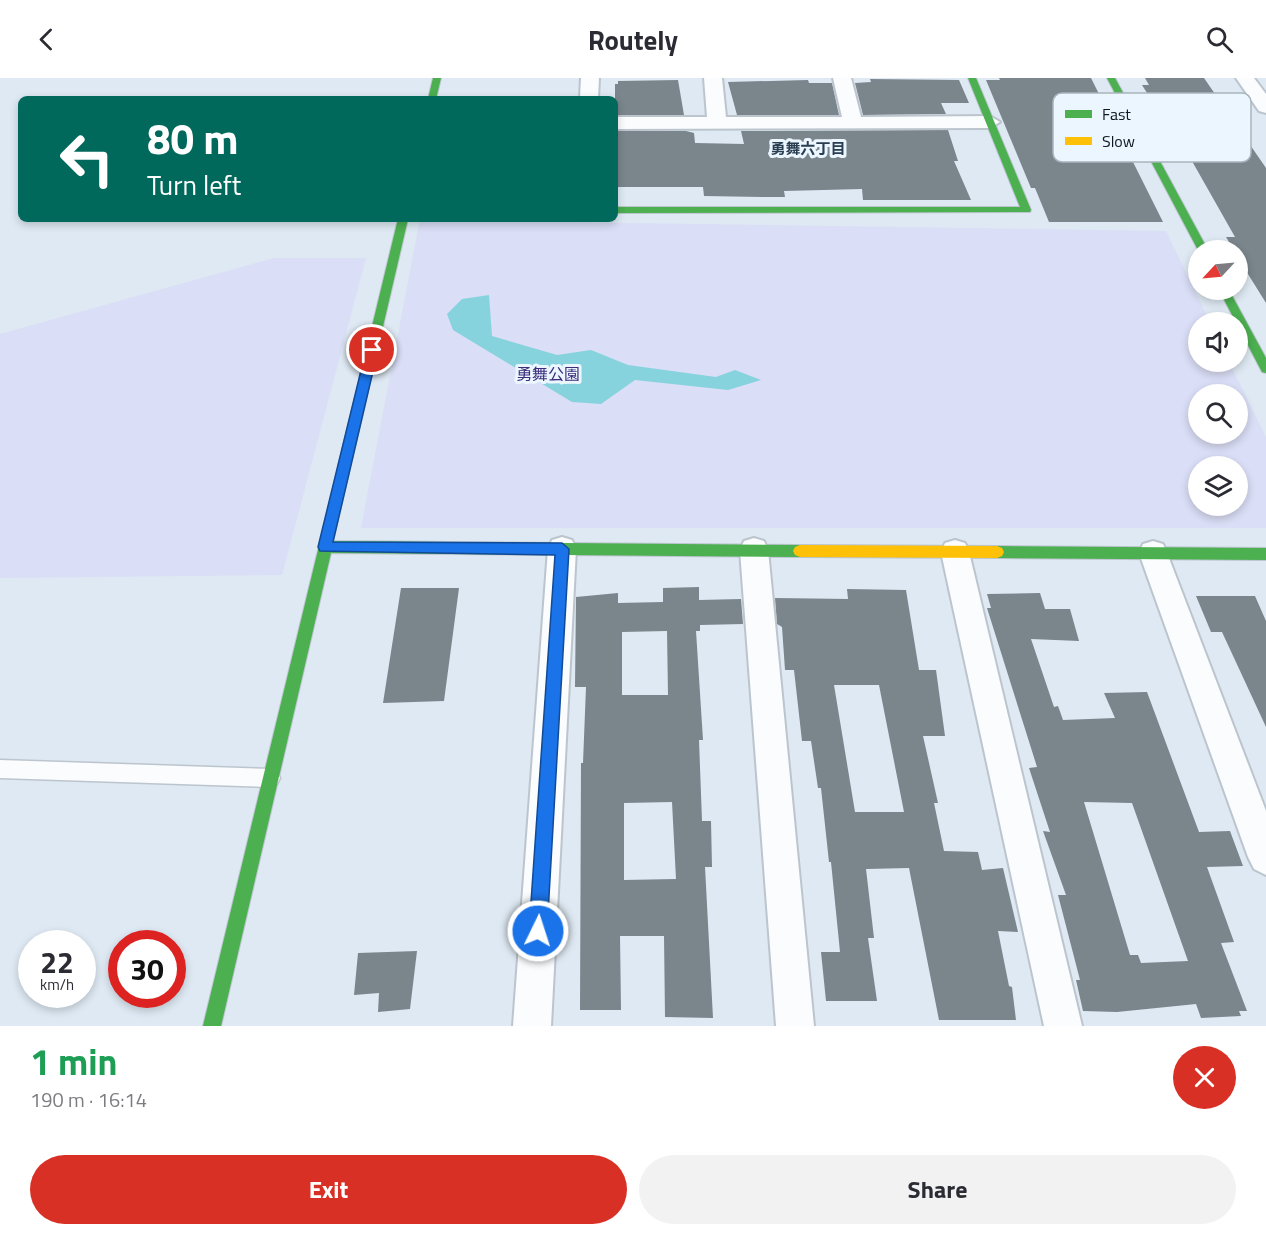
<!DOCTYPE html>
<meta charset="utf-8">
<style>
body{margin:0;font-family:"Titillium Web","Noto Sans JP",sans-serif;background:#f2f2f3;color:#2b2b33;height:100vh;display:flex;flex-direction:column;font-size:22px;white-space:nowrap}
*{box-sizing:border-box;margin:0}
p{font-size:20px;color:#7c7c81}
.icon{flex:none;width:33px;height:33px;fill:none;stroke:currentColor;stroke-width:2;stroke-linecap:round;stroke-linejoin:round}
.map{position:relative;height:948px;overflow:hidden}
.details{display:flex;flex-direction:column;background:#fff;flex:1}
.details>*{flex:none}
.banner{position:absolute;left:18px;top:18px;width:600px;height:126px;border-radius:9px;box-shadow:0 3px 9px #0003;background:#00695c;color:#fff;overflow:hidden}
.needle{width:39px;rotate:244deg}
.fabs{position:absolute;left:1188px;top:162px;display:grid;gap:12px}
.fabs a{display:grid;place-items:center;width:60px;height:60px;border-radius:50%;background:#fff;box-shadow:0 3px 9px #0003;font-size:30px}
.speed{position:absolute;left:18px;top:852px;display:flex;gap:12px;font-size:30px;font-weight:700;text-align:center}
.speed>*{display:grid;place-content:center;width:78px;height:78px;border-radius:50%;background:#fff;box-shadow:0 3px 9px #0003;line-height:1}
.speed small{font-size:15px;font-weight:400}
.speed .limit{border:9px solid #d22;background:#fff;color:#111}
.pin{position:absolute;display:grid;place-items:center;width:51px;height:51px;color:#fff;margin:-26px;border:3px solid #fff;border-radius:50%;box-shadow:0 2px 6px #0007}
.me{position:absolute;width:66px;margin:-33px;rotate:4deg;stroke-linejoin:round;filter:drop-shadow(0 0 4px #0008)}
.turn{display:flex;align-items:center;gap:21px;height:126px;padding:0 30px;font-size:27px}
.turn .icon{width:78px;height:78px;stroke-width:2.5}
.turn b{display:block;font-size:42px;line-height:51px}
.round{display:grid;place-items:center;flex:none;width:63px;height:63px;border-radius:32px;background:#f2f2f3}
.head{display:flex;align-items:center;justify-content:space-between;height:102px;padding:0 30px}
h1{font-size:36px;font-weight:700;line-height:45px;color:#1e9e55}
.primary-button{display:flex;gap:12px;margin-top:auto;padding:12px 30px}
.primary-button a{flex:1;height:69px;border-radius:36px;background:#d93025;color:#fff;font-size:24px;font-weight:700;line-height:69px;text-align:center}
.primary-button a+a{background:#f2f2f3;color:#2b2b33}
header{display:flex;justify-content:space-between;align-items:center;height:78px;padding:0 30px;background:#fff;font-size:27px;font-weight:700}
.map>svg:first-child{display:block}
.green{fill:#dadef6;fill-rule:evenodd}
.water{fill:#86d3dd}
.building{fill:#7a858c;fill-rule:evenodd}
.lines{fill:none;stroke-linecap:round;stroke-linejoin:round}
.lane-casing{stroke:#bcc5ce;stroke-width:3}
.street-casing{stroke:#bcc5ce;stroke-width:4}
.fast-casing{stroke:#bcc5ce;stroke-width:2}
.slow-casing{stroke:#bcc5ce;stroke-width:2}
.lane{fill:#fafcfd;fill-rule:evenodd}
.street{fill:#fafcfd;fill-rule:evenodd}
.fast{fill:#4caf50;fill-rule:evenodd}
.slow{fill:#ffc107;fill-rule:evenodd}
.route{fill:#1a73e8;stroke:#114b97;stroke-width:1.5}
.labels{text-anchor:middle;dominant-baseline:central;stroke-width:6;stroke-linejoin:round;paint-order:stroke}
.far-neighbourhood-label{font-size:15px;font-weight:bold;fill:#293e51;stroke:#ebf6ff}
.park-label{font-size:16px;fill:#3c2d7c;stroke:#ebf6ff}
.key{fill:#ebf6ff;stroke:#a9b4bc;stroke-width:1.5}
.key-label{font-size:16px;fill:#0f1920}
</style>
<header><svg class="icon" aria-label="back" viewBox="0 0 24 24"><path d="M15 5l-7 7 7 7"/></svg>Routely<svg class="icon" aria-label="search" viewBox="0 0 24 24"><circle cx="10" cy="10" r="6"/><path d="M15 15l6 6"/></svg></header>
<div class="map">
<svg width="1266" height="948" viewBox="0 0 1266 948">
<rect width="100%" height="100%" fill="#dee9f3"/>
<path class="green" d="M 420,141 L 566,141 L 566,144 L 1166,153 L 1210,244 L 1198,244 L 1198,284 L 1229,284 L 1266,359 L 1266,450 L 361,450 ZM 1198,316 L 1238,316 L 1238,356 L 1198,356 ZM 1198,388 L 1238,388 L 1238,428 L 1198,428 Z
M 274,180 L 366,180 L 282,497 L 0,500 L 0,256 Z"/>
<path class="water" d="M 489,217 L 492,258 L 557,277 L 591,272 L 628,287 L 716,299 L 735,292 L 761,302 L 728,312 L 635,302 L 601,326 L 572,324 L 453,252 L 447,236 L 462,221 Z"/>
<path class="building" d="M 999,0 L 1091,0 L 1163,144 L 1049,144 L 1035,110 L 1031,110 L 986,2 L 1000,2 Z
M 1145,0 L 1204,0 L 1266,90 L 1266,225 L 1238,180 L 1238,172 L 1234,172 L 1226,159 L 1235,159 L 1167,39 L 1162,39 L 1142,7 L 1149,7 Z
M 870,1 L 959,2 L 969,25 L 941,25 L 946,36 L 863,37 L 855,5 L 871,4 Z
M 678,2 L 684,37 L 615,37 L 615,6 L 618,6 L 618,3 Z
M 808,2 L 809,5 L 832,5 L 839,37 L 737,37 L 728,4 Z
M 948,52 L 958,83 L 954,83 L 971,122 L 863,122 L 862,111 L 784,113 L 785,119 L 762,119 L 704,118 L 703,109 L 615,109 L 615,53 L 686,53 L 694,55 L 695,65 L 744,66 L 741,53 Z
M 699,509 L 699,522 L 741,521 L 743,546 L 700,547 L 700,553 L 696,553 L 703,662 L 699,662 L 702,743 L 711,743 L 712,789 L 705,789 L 713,940 L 665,939 L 664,858 L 620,858 L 621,932 L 580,932 L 581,685 L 583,685 L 586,609 L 575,609 L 576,519 L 618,515 L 618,525 L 663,524 L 663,510 ZM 667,553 L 668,617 L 622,617 L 622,554 ZM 672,724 L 676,801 L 624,802 L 624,725 Z
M 401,510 L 459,510 L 444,623 L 383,625 Z
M 847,511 L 906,512 L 919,592 L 936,592 L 945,658 L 923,658 L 938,725 L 934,725 L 944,773 L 978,774 L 982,792 L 1003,790 L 1018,854 L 998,853 L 1009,908 L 1012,909 L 1016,942 L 939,942 L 909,790 L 866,791 L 874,860 L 868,860 L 877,923 L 826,923 L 821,874 L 840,874 L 831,784 L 829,784 L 821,710 L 818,710 L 811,663 L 802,663 L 794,592 L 785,592 L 782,549 L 777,546 L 775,520 L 848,521 ZM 834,607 L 879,607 L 904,734 L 855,734 Z
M 1040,515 L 1045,531 L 1070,531 L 1079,563 L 1031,561 L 1054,629 L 1058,628 L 1063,642 L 1115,640 L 1104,615 L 1147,614 L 1199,754 L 1230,753 L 1243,788 L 1207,789 L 1234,864 L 1221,865 L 1247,933 L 1239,933 L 1241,938 L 1201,940 L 1196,926 L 1117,934 L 1083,933 L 1076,902 L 1080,902 L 1058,817 L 1066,817 L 1043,753 L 1050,754 L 1029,690 L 1037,689 L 987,530 L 991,530 L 987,516 ZM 1084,724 L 1132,725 L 1188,883 L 1141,885 L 1138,877 L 1130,877 Z
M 1196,518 L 1255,518 L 1266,543 L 1266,649 L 1222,554 L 1211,554 Z
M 417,873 L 410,931 L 378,934 L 379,915 L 354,917 L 358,875 Z"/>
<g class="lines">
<g class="lane-casing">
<path id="lane" d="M 0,682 L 271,691 L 277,694 L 280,700 L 277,706 L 271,709 L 0,700 Z"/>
</g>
<g class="street-casing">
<path id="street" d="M 581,0 L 599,0 L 598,21 L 580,21 Z
M 704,0 L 722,0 L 726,39 L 842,39 L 833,0 L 851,0 L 861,39 L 990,38 L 1000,44 L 990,50 L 615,51 L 615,39 L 707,39 Z
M 1236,0 L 1254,0 L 1266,16 L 1266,35 L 1259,33 Z
M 562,459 L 572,462 L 576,471 L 551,948 L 513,948 L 548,471 L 552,462 Z
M 754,460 L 764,463 L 768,472 L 814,948 L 776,948 L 740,472 L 744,463 Z
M 955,462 L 965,465 L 969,474 L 1082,948 L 1044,948 L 941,474 L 945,465 Z
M 1153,463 L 1163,466 L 1167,475 L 1266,733 L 1266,797 L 1254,791 L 1248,779 L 1139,475 L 1143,466 Z"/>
</g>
<g class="fast-casing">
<path id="fast" d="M 433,0 L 441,0 L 436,21 L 428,21 Z
M 968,0 L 976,0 L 1031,132 L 1030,134 L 615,135 L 615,129 L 1020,129 Z
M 1107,0 L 1115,0 L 1208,172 L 1198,172 Z
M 398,141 L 408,141 L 333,463 L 800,467 L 805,469 L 807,473 L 805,477 L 800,479 L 331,475 L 221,948 L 203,948 Z
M 1219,212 L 1229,212 L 1266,280 L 1266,295 L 1262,294 Z
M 997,468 L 1266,470 L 1266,482 L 997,480 L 992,478 L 990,474 L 992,470 Z"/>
</g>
<g class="slow-casing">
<path id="slow" d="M 800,467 L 997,468 L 1002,470 L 1004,474 L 1002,478 L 997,480 L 800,479 L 795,477 L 793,473 L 795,469 Z"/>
</g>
<use href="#lane" class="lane"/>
<use href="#street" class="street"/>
<use href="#fast" class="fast"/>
<use href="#slow" class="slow"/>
</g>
<path class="route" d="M 372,267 L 378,272 L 333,464 L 562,465 L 569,471 L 547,853 L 544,859 L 538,861 L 532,859 L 529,853 L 555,477 L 320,473 L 318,469 L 366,272 Z"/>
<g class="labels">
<g class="far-neighbourhood-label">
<text x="808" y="70">勇舞六丁目</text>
</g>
<g class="park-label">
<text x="548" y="296">勇舞公園</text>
</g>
</g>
<rect x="1053" y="15" width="198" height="69" rx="9" class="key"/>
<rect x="1065" y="32" width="27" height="8" fill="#4caf50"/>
<rect x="1065" y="59" width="27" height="8" fill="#ffc107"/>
<g class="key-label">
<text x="1102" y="42">Fast</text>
<text x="1102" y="69">Slow</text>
</g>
</svg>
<div class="fabs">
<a><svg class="needle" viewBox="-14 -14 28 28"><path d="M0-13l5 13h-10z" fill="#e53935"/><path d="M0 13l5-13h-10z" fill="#7c7c81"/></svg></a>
<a><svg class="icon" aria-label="sound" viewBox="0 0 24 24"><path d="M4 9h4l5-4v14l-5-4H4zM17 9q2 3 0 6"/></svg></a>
<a><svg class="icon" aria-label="search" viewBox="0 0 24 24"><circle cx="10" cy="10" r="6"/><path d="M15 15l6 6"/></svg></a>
<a><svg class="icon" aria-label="layers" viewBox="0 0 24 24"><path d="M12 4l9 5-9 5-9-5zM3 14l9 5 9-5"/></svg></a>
</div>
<div class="speed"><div>22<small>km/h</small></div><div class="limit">30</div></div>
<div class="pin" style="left:372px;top:272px;background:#d93025"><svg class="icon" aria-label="arrive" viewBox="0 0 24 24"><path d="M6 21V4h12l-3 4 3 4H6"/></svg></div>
<svg class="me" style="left:538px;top:853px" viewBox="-20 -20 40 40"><circle r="17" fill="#1a73e8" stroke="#fff" stroke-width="3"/><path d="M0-11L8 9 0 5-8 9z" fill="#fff"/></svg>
<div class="banner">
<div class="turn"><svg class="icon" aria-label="left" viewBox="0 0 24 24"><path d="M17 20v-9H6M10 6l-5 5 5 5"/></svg><div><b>80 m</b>Turn left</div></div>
</div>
</div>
<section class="details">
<div class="head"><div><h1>1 min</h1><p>190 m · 16:14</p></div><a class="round" style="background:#d93025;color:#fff"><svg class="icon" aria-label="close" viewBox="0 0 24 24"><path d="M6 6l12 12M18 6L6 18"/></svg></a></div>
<div class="primary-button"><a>Exit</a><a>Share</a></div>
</section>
